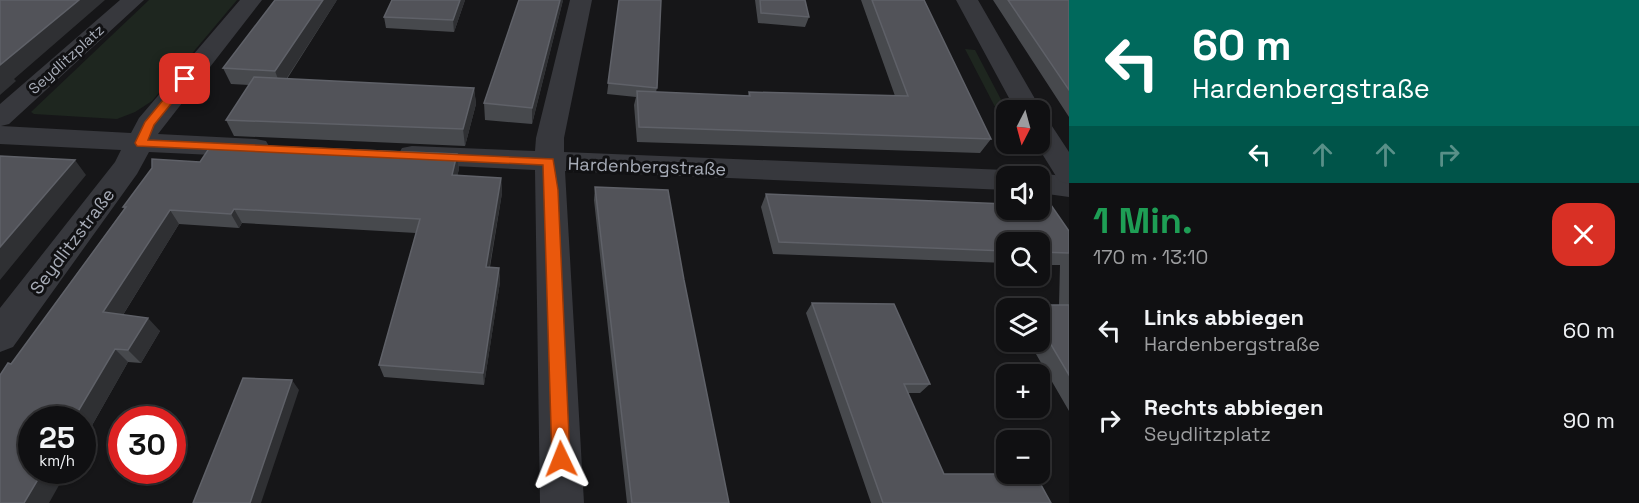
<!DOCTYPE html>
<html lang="de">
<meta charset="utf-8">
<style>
body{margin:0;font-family:"Space Grotesk",sans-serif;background:#19191b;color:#f1f3f6;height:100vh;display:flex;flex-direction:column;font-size:22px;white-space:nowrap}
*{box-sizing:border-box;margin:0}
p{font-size:20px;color:#9c9d9f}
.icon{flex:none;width:33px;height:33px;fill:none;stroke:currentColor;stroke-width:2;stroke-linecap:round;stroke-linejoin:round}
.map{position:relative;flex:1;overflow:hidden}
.side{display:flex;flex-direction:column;background:#101012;width:570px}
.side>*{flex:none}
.top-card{background:#00695c;color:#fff;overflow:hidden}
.needle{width:39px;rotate:186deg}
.fabs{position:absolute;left:996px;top:100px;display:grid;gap:12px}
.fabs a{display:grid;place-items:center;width:54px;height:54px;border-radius:12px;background:#101012;box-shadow:0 2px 4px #0004,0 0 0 2px #303032;font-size:30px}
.speed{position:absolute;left:18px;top:406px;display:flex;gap:12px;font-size:30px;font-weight:700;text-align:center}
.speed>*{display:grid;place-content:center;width:78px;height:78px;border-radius:50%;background:#101012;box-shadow:0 2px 4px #0004,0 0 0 2px #303032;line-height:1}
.speed small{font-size:15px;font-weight:400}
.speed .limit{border:9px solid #d22;background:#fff;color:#111}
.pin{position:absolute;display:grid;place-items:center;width:51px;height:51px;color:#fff;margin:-26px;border-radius:12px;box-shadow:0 3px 9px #0006}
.me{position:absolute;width:66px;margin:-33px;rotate:358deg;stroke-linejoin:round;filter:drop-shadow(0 0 4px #0008)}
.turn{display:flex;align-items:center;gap:21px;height:126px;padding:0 24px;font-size:27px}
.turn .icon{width:78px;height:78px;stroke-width:2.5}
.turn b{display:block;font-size:42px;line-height:51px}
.lanes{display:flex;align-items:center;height:57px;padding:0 24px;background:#0003;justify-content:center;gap:30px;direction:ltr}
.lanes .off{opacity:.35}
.round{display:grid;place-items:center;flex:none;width:63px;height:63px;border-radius:18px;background:#19191b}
.summary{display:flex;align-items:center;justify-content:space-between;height:102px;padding:0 24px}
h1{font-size:36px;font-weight:700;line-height:45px;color:#1e9e55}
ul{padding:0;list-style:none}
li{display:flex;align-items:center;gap:18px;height:90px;padding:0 24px}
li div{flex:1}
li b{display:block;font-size:22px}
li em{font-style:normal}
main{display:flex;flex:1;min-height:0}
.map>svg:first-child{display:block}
.green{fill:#1e261f}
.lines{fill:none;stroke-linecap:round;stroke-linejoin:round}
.minor{fill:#37383d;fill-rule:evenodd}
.tertiary{fill:#37383d;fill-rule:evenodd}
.wall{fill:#47494d}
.shaded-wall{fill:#2f3033}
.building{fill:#525359;stroke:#5f6168;stroke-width:1.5}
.route{fill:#ea580c;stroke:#983908;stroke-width:1.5}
.labels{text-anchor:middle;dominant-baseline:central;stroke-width:6;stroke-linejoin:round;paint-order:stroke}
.far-street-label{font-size:15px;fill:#a8adb8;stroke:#111113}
.street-label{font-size:18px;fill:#a8adb8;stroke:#111113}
</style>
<main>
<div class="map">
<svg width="1069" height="503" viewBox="0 0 1069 503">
<rect width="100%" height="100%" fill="#161618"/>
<path class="green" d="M 149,0 L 237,0 L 152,101 L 135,112 L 117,119 L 34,114 L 31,112 Z
M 965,49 L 975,50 L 1007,111 L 1006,128 Z"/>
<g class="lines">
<path class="minor" d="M 120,0 L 144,0 L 9,124 L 1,126 L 131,133 L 139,118 L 240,0 L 262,0 L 158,134 L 256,139 L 266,141 L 270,148 L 266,155 L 256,157 L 149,152 L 137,174 L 13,347 L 0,352 L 0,308 L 115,162 L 121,150 L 0,144 L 0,104 Z
M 570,0 L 592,0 L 564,138 L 564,152 L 1006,170 L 1016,173 L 1019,177 L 1006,177 L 1006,190 L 565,171 L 584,503 L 540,503 L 535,170 L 412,164 L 402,162 L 398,155 L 402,148 L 412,146 L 535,151 L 536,138 Z
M 1040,173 L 1069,177 L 1069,197 L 1040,193 L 1040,177 L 1029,177 Z"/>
<path class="tertiary" d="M 956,0 L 978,0 L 1042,111 L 1040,115 L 1040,111 L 1016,111 Z
M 1040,120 L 1050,123 L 1069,152 L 1069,184 L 1059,181 L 1036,144 L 1040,144 Z"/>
</g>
<path class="wall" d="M 337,0 L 287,79 L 474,88 L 476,104 L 465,146 L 234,136 L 226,120 L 249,85 L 231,84 L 223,68 Z
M 465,0 L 454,32 L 386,28 L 384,17 Z
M 563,0 L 532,124 L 485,120 L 484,103 Z
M 619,0 L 657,88 L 656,92 L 748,96 L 749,92 L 895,96 L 861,0 L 924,0 L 991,139 L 980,153 L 637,142 L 634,105 L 636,97 L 607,94 Z
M 755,0 L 805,0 L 809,17 L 805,27 L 758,23 Z
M 993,0 L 1069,0 L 1069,117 Z
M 457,154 L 459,169 L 457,176 L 501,178 L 502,193 L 490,267 L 499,268 L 500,282 L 484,385 L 384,377 L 379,365 L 416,233 L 242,223 L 239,228 L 179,224 L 123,315 L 160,331 L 141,363 L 128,362 L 82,443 L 82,420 L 11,364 L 124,209 L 123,207 L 200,162 Z
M 595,187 L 684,280 L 729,503 L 627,503 L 594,200 Z
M 766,194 L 1069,231 L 1069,411 L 1029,342 L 1040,342 L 1040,309 L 1022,309 L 1027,305 L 1059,305 L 1060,265 L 1040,265 L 1040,243 L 1006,243 L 1006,263 L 773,254 L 761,207 Z
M 812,303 L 930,384 L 920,393 L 908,393 L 944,474 L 1051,503 L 871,503 L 806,313 Z"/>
<path class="shaded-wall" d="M 79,0 L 105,0 L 14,79 L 16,81 L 0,95 L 0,65 Z
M 323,0 L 337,0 L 281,87 L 275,71 Z
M 460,0 L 465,0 L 454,32 L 453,20 Z
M 560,0 L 563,0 L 532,124 L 532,108 Z
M 474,88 L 476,104 L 465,146 L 463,129 Z
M 457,154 L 459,169 L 454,190 L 452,175 Z
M 75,160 L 86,175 L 0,280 L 0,247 Z
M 501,178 L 502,193 L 487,281 L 486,267 Z
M 234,209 L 242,223 L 239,228 L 231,214 Z
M 170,210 L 179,224 L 116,326 L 103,312 Z
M 499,268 L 500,282 L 484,385 L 483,373 Z
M 148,318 L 160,331 L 141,363 L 128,350 Z
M 115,349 L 128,362 L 82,443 L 82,420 L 73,420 Z
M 292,380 L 299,390 L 261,503 L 250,503 Z
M 43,471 L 67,471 L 49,503 L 24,503 Z"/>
<path class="building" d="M 0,0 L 79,0 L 0,65 Z
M 275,0 L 323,0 L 275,71 L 223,68 Z
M 392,0 L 460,0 L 453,20 L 384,17 Z
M 519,0 L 560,0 L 532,108 L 484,103 Z
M 619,0 L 661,0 L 657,88 L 608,83 Z
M 760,0 L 805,0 L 809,17 L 761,13 Z
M 872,0 L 924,0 L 991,139 L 639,127 L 637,91 L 750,96 L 749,92 L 908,96 Z
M 1008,0 L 1069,0 L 1069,90 Z
M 254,77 L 474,88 L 463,129 L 226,120 Z
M 212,144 L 457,154 L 452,175 L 501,178 L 486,267 L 499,268 L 483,373 L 379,365 L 420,219 L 234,209 L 231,214 L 170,210 L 103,312 L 148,318 L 128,350 L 115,349 L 73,420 L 32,420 L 32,471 L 43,471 L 24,503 L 0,503 L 0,375 L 8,363 L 11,364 L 126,207 L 123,207 L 152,168 L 152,159 L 200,162 Z
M 0,156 L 75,160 L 0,247 Z
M 595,187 L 668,190 L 684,280 L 729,503 L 632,503 Z
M 766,194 L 1006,204 L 1006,210 L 1040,210 L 1040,205 L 1051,205 L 1069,231 L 1069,253 L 1040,252 L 1040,243 L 1006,243 L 1006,251 L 779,242 Z
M 812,303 L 894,304 L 930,384 L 904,384 L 944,474 L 1035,474 L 1051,503 L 883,503 Z
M 1027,305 L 1069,305 L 1069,375 L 1040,326 L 1040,309 L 1030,309 Z
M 243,378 L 292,380 L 250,503 L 193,503 Z"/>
<path class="route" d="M 185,76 L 191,79 L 154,125 L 148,140 L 553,159 L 558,190 L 570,459 L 567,465 L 561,468 L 554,465 L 552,459 L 543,165 L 137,146 L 135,143 L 145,122 L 182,77 Z"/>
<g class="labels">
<g class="far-street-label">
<text transform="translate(66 59) rotate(-42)">Seydlitzplatz</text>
</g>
<g class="street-label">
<text transform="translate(647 166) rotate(2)">Hardenbergstraße</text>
<text transform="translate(72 241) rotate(-53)">Seydlitzstraße</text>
</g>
</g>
</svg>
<div class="fabs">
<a><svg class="needle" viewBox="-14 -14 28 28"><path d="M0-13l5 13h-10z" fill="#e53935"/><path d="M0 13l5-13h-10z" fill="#9c9d9f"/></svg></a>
<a><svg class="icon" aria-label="sound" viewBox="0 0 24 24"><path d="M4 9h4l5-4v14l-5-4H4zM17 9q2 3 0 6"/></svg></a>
<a><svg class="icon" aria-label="search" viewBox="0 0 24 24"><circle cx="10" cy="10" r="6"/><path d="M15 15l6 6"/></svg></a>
<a><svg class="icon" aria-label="layers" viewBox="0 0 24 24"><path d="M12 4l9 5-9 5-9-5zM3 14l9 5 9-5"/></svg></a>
<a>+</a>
<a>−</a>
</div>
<div class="speed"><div>25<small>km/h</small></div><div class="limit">30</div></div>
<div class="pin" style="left:185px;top:79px;background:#d93025"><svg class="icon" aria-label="arrive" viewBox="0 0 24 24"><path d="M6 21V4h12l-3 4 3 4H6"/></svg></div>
<svg class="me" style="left:561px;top:459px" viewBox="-20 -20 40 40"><path d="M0-17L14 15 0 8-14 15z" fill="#ea580c" stroke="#fff" stroke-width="4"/></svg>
</div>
<section class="side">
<div class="top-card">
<div class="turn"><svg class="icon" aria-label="left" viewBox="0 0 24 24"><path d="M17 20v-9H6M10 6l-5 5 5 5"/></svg><div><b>60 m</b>Hardenbergstraße</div></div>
<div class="lanes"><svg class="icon" aria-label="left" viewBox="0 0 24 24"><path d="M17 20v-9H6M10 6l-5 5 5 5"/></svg><svg class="icon off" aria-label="ahead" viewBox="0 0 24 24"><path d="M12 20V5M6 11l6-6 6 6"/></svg><svg class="icon off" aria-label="ahead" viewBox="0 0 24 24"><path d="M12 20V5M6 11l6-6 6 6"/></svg><svg class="icon off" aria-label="right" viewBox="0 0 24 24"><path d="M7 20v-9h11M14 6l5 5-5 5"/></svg></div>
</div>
<div class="summary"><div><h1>1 Min.</h1><p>170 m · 13:10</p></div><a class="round" style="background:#d93025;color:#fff"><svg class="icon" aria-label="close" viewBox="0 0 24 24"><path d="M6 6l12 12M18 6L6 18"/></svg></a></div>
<ul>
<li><svg class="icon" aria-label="left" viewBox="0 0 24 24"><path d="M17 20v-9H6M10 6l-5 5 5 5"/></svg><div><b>Links abbiegen</b><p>Hardenbergstraße</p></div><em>60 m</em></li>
<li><svg class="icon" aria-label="right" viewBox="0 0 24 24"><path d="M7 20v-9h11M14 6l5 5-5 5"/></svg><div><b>Rechts abbiegen</b><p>Seydlitzplatz</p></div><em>90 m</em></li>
</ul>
</section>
</main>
